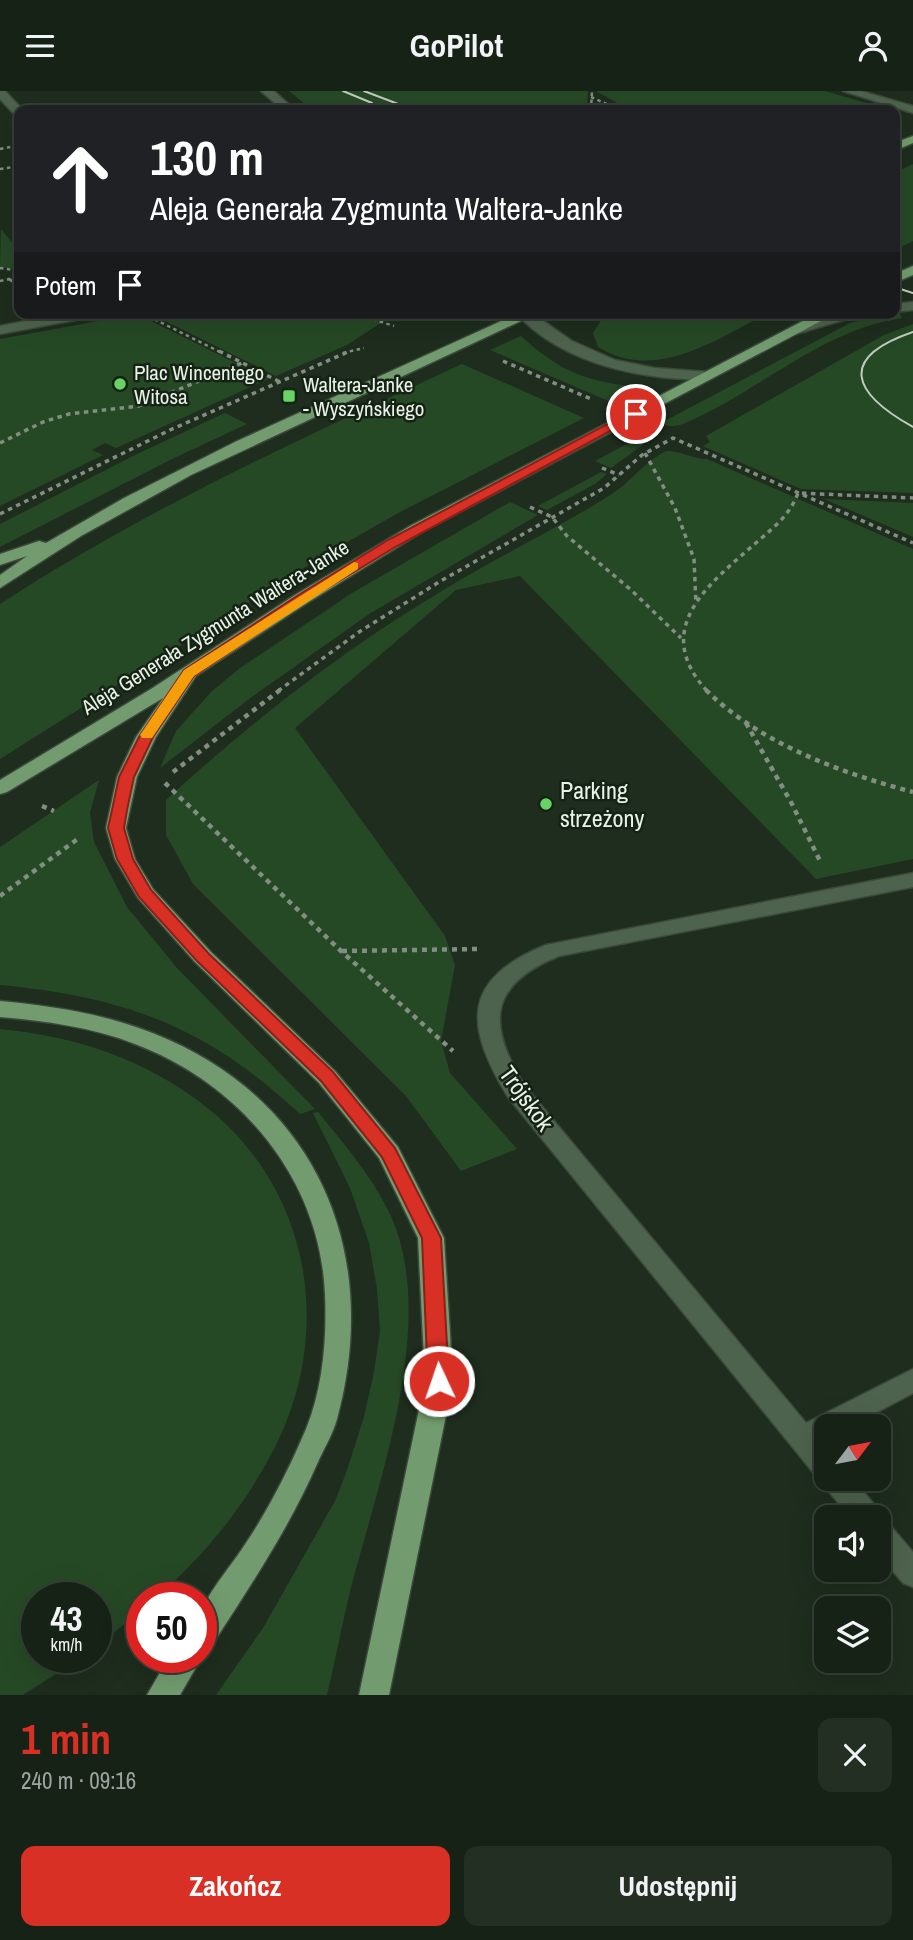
<!DOCTYPE html>
<html lang="pl">
<meta charset="utf-8">
<style>
body{margin:0;font-family:"Archivo Narrow",sans-serif;background:#232f23;color:#f1f3f6;height:100vh;display:flex;flex-direction:column;font-size:26px;white-space:nowrap}
*{box-sizing:border-box;margin:0}
p{font-size:23px;color:#9ea4a1}
.icon{flex:none;width:38px;height:38px;fill:none;stroke:currentColor;stroke-width:2;stroke-linecap:round;stroke-linejoin:round}
.map{position:relative;height:1604px;overflow:hidden}
.drawer{display:flex;flex-direction:column;background:#162216;flex:1}
.drawer>*{flex:none}
.banner{position:absolute;left:14px;top:14px;width:886px;height:214px;border-radius:14px;box-shadow:0 7px 28px #0002,0 0 0 2px #353f35;background:#202124;color:#fff;overflow:hidden}
.needle{width:46px;rotate:58deg}
.buttons{position:absolute;left:814px;top:1323px;display:grid;gap:14px}
.buttons a{display:grid;place-items:center;width:77px;height:77px;border-radius:14px;background:#162216;box-shadow:0 7px 28px #0002,0 0 0 2px #353f35;font-size:35px}
.speed{position:absolute;left:21px;top:1491px;display:flex;gap:14px;font-size:35px;font-weight:700;text-align:center}
.speed>*{display:grid;place-content:center;width:91px;height:91px;border-radius:50%;background:#162216;box-shadow:0 7px 28px #0002,0 0 0 2px #353f35;line-height:1}
.speed small{font-size:18px;font-weight:400}
.speed .limit{border:10px solid #d22;background:#fff;color:#111}
.pin{position:absolute;display:grid;place-items:center;width:60px;height:60px;color:#fff;margin:-30px;border:4px solid #fff;border-radius:50%;box-shadow:0 2px 7px #0007}
.me{position:absolute;width:77px;margin:-38px;rotate:357deg;stroke-linejoin:round;filter:drop-shadow(0 0 5px #0008)}
.turn{display:flex;align-items:center;gap:24px;height:147px;padding:0 21px;font-size:32px}
.turn .icon{width:91px;height:91px;stroke-width:2.5}
.turn b{display:block;font-size:49px;line-height:60px}
.then{display:flex;align-items:center;height:66px;padding:0 21px;background:#0003;gap:14px;font-size:26px}
.round{display:grid;place-items:center;flex:none;width:74px;height:74px;border-radius:14px;background:#232f23}
.overview{display:flex;align-items:center;justify-content:space-between;height:119px;padding:0 21px}
h1{font-size:42px;font-weight:700;line-height:52px;color:#d93025}
.primary-button{display:flex;gap:14px;margin-top:auto;padding:14px 21px}
.primary-button a{flex:1;height:80px;border-radius:14px;background:#d93025;color:#fff;font-size:28px;font-weight:700;line-height:80px;text-align:center}
.primary-button a+a{background:#232f23;color:#f1f3f6}
header{display:flex;justify-content:space-between;align-items:center;height:91px;padding:0 21px;background:#162216;font-size:32px;font-weight:700}
.map>svg:first-child{display:block}
.green{fill:#264925}
.lines{fill:none;stroke-linecap:round;stroke-linejoin:round}
.minor-casing{stroke:#3a493a;stroke-width:3}
.major-casing{stroke:#3a493a;stroke-width:3}
.path-far2{stroke:#828e81;stroke-width:2.5;stroke-dasharray:3.5 3.5;stroke-linecap:butt}
.path-far1{stroke:#828e81;stroke-width:3.5;stroke-dasharray:4.5 4.5;stroke-linecap:butt}
.path{stroke:#828e81;stroke-width:4.5;stroke-dasharray:5 5;stroke-linecap:butt}
.minor{fill:#4e634d;fill-rule:evenodd}
.major{fill:#729c6f;fill-rule:evenodd}
.tram{stroke:#c1cbc0;stroke-width:2}
.route{fill:#d93025;stroke:#8d1f18;stroke-width:2}
.slow{fill:#f59e0b}
.poi-dot{fill:#68d465;stroke:#152314;stroke-width:2.5}
.labels{text-anchor:middle;dominant-baseline:central;stroke-width:5;stroke-linejoin:round;paint-order:stroke}
.far-poi-label{font-size:21px;fill:#e9f2e8;stroke:#152314;text-anchor:start}
.far-street-label{font-size:21px;fill:#e9f2e8;stroke:#152314}
.poi-label{font-size:24px;fill:#e9f2e8;stroke:#152314;text-anchor:start}
.street-label{font-size:24px;fill:#e9f2e8;stroke:#152314}
</style>
<header><svg class="icon" aria-label="menu" viewBox="0 0 24 24"><path d="M4 6h16M4 12h16M4 18h16"/></svg>GoPilot<svg class="icon" aria-label="person" viewBox="0 0 24 24"><circle cx="12" cy="8" r="4"/><path d="M4 21q1-7 8-7t8 7"/></svg></header>
<div class="map">
<svg width="913" height="1604" viewBox="0 0 913 1604">
<rect width="100%" height="100%" fill="#1e2d1e"/>
<path class="green" d="M 289,0 L 588,0 L 587,19 L 312,19 Z
M 596,0 L 825,0 L 870,13 L 859,19 L 672,19 L 643,12 L 621,14 Z
M 913,73 L 913,150 L 894,159 L 894,82 Z
M 1,138 L 19,160 L 19,179 L 0,176 Z
M 899,221 L 902,227 C 819,239 756,304 680,334 C 673,336 666,335 659,333 L 850,232 Z
M 149,222 L 396,222 L 347,254 L 276,285 Z
M 606,222 L 768,222 C 717,248 656,292 598,256 L 593,242 Z
M 137,223 L 268,288 L 116,357 L 105,352 L 92,359 L 103,364 L 0,415 L 0,248 Z
M 913,233 L 913,402 L 801,398 L 703,355 L 710,351 L 706,345 L 884,244 Z
M 521,245 C 564,284 587,290 644,297 L 613,312 L 490,259 Z
M 462,273 L 584,327 L 400,421 L 323,465 L 0,668 L 0,513 C 146,418 304,346 462,273 Z
M 225,322 L 247,333 L 172,368 L 0,456 L 0,433 L 139,362 Z
M 634,349 L 644,353 L 611,377 L 595,370 Z
M 666,360 C 681,360 693,368 707,368 L 913,458 L 913,768 L 816,788 L 520,485 L 456,499 L 295,637 L 445,845 L 455,874 L 441,950 L 450,982 L 517,1058 L 461,1080 L 406,1005 L 193,793 L 166,744 L 166,709 C 253,629 348,555 450,495 C 503,463 560,436 612,403 C 632,390 644,371 666,360 Z
M 601,381 L 607,383 L 595,393 L 547,419 L 538,415 Z
M 824,408 L 913,412 L 913,446 Z
M 510,411 L 538,424 L 369,523 L 249,608 L 160,677 L 176,640 L 212,600 L 240,577 L 352,502 Z
M 99,689 L 90,722 L 94,751 L 127,816 L 177,877 L 315,1018 L 300,1023 C 207,936 126,906 0,894 L 0,756 Z
M 0,938 C 75,945 145,968 205,1015 C 310,1097 335,1240 274,1358 C 244,1416 205,1464 156,1507 L 142,1507 L 142,1519 L 96,1556 L 96,1507 L 37,1507 L 37,1566 L 82,1566 L 23,1604 L 0,1604 Z
M 318,1021 C 344,1053 371,1084 389,1121 C 441,1229 376,1396 349,1505 C 341,1538 335,1571 327,1604 L 216,1604 L 263,1537 L 335,1410 L 346,1382 L 364,1326 L 374,1281 L 380,1240 L 377,1198 L 369,1152 L 350,1097 L 313,1022 Z"/>
<g class="lines">
<g class="minor-casing">
<path id="minor" d="M 0,0 L 5,0 L 23,19 L 19,19 L 19,25 L 15,24 L 0,8 Z
M 261,0 L 274,0 L 295,19 L 283,19 Z
M 843,0 L 861,0 L 913,15 L 913,22 Z
M 913,211 L 913,219 L 894,221 L 894,213 Z
M 67,222 L 98,222 L 91,226 L 0,243 L 0,235 Z
M 516,222 L 532,222 L 572,250 L 615,269 L 655,277 L 708,281 L 715,285 C 708,292 695,289 684,288 C 626,285 557,268 516,222 Z
M 843,222 L 867,222 L 796,243 L 789,239 L 791,236 Z
M 913,782 L 913,796 L 559,865 C 488,894 487,933 524,994 L 806,1332 L 913,1278 L 913,1302 L 851,1335 L 826,1335 L 826,1348 L 822,1351 L 826,1356 L 826,1388 L 853,1388 L 877,1417 L 880,1429 L 888,1432 L 913,1461 L 913,1496 L 903,1492 L 878,1463 L 878,1426 L 850,1426 L 826,1397 L 822,1387 L 816,1385 L 508,1006 C 465,935 460,889 546,854 Z"/>
</g>
<g class="major-casing">
<path id="major" d="M 913,45 L 913,52 L 894,60 L 894,52 Z
M 913,175 L 913,184 L 894,192 L 894,183 Z
M 519,222 L 538,222 L 191,384 L 81,445 L 0,497 L 0,484 L 27,465 L 0,474 L 0,463 L 39,450 L 46,452 L 124,407 L 237,350 Z
M 818,222 L 836,222 L 422,441 L 307,512 L 196,585 L 156,646 L 137,686 L 126,737 L 135,768 L 153,798 L 211,861 L 335,980 L 398,1056 L 444,1147 L 453,1290 L 389,1604 L 359,1604 L 425,1290 L 418,1147 L 379,1067 L 319,992 L 195,871 L 138,807 L 115,768 L 106,737 L 117,686 L 136,646 L 163,607 L 7,701 L 0,703 L 0,689 L 151,598 L 295,504 L 410,435 Z
M 0,910 C 52,915 106,923 155,943 C 318,1008 382,1163 337,1328 C 333,1343 324,1357 318,1371 C 289,1437 251,1494 212,1554 L 201,1558 C 201,1546 198,1526 203,1516 C 213,1495 231,1475 244,1455 C 269,1418 289,1378 306,1338 C 323,1297 327,1247 325,1203 C 320,1088 241,993 135,953 C 92,936 45,930 0,926 Z
M 201,1564 L 202,1566 L 180,1604 L 147,1604 L 169,1566 L 201,1566 Z"/>
</g>
<path class="path-far2" d="M 591,6 L 620,19
M 591,19 L 592,0
M 0,58 L 15,55
M 0,78 L 19,75
M 0,177 L 19,180
M 10,188 L 16,197
M 0,190 L 19,186
M 142,222 L 222,262
M 353,222 L 394,235
M 343,262 L 364,257"/>
<path class="path-far1" d="M 219,260 L 280,291
M 503,270 L 591,308
M 0,352 L 43,331 L 69,323 L 139,315 L 242,272
M 645,362 L 675,417 L 694,468 L 696,513
M 602,377 L 619,384
M 530,416 L 552,426 L 567,445 L 630,498 L 681,547
M 0,423 L 170,339 L 350,260
M 278,600 L 359,541 L 439,491 L 604,397 L 642,364 L 673,347 L 913,452
M 707,600 C 650,537 709,493 757,451 C 774,436 790,424 798,402 L 913,407"/>
<path class="path" d="M 706,599 C 759,652 841,682 913,701
M 746,632 L 792,713 L 821,772
M 173,681 L 280,599
M 165,692 L 341,860 L 453,960
M 42,715 L 54,720
M 0,805 L 79,747
M 342,860 L 480,858"/>
<use href="#minor" class="minor"/>
<use href="#major" class="major"/>
<path class="tram" d="M 343,0 L 372,12
M 364,0 L 414,19
M 894,196 L 913,202
M 913,241 C 837,267 852,302 913,336"/>
</g>
<path class="route" d="M 632,320 L 642,323 L 397,455 L 306,510 L 194,585 L 153,646 L 134,686 L 127,719 L 124,737 L 133,768 L 151,799 L 209,863 L 333,981 L 395,1057 L 441,1147 L 449,1290 L 446,1296 L 439,1299 L 431,1296 L 428,1290 L 422,1147 L 382,1066 L 321,990 L 197,870 L 139,806 L 117,768 L 108,737 L 112,719 L 119,686 L 139,646 L 184,579 L 297,505 L 388,449 Z"/>
<path class="slow" d="M 354,471 L 358,472 L 358,478 L 194,585 L 152,647 L 142,647 L 140,644 L 184,579 Z"/>
<g class="poi-dot">
<circle cx="120" cy="293" r="7"/>
<rect x="282" y="298" width="14" height="14" rx="3.5"/>
<circle cx="546" cy="713" r="7"/>
</g>
<g class="labels">
<g class="far-poi-label">
<text x="134" y="281">Plac Wincentego<tspan x="134" dy="24">Witosa</tspan></text>
<text x="303" y="293">Waltera-Janke<tspan x="303" dy="24">- Wyszyńskiego</tspan></text>
</g>
<g class="far-street-label">
<text transform="translate(215 536) rotate(-32)">Aleja Generała Zygmunta Waltera-Janke</text>
</g>
<g class="poi-label">
<text x="560" y="699">Parking<tspan x="560" dy="28">strzeżony</tspan></text>
</g>
<g class="street-label">
<text transform="translate(527 1007) rotate(54)">Trójskok</text>
</g>
</g>
</svg>
<div class="buttons">
<a><svg class="needle" viewBox="-14 -14 28 28"><path d="M0-13l5 13h-10z" fill="#e53935"/><path d="M0 13l5-13h-10z" fill="#9ea4a1"/></svg></a>
<a><svg class="icon" aria-label="sound" viewBox="0 0 24 24"><path d="M4 9h4l5-4v14l-5-4H4zM17 9q2 3 0 6"/></svg></a>
<a><svg class="icon" aria-label="layers" viewBox="0 0 24 24"><path d="M12 4l9 5-9 5-9-5zM3 14l9 5 9-5"/></svg></a>
</div>
<div class="speed"><div>43<small>km/h</small></div><div class="limit">50</div></div>
<div class="pin" style="left:636px;top:323px;background:#d93025"><svg class="icon" aria-label="arrive" viewBox="0 0 24 24"><path d="M6 21V4h12l-3 4 3 4H6"/></svg></div>
<svg class="me" style="left:439px;top:1290px" viewBox="-20 -20 40 40"><circle r="17" fill="#d93025" stroke="#fff" stroke-width="3"/><path d="M0-11L8 9 0 5-8 9z" fill="#fff"/></svg>
<div class="banner">
<div class="turn"><svg class="icon" aria-label="ahead" viewBox="0 0 24 24"><path d="M12 20V5M6 11l6-6 6 6"/></svg><div><b>130 m</b>Aleja Generała Zygmunta Waltera-Janke</div></div>
<div class="then">Potem<svg class="icon" aria-label="arrive" viewBox="0 0 24 24"><path d="M6 21V4h12l-3 4 3 4H6"/></svg></div>
</div>
</div>
<section class="drawer">
<div class="overview"><div><h1>1 min</h1><p>240 m · 09:16</p></div><a class="round"><svg class="icon" aria-label="close" viewBox="0 0 24 24"><path d="M6 6l12 12M18 6L6 18"/></svg></a></div>
<div class="primary-button"><a>Zakończ</a><a>Udostępnij</a></div>
</section>
